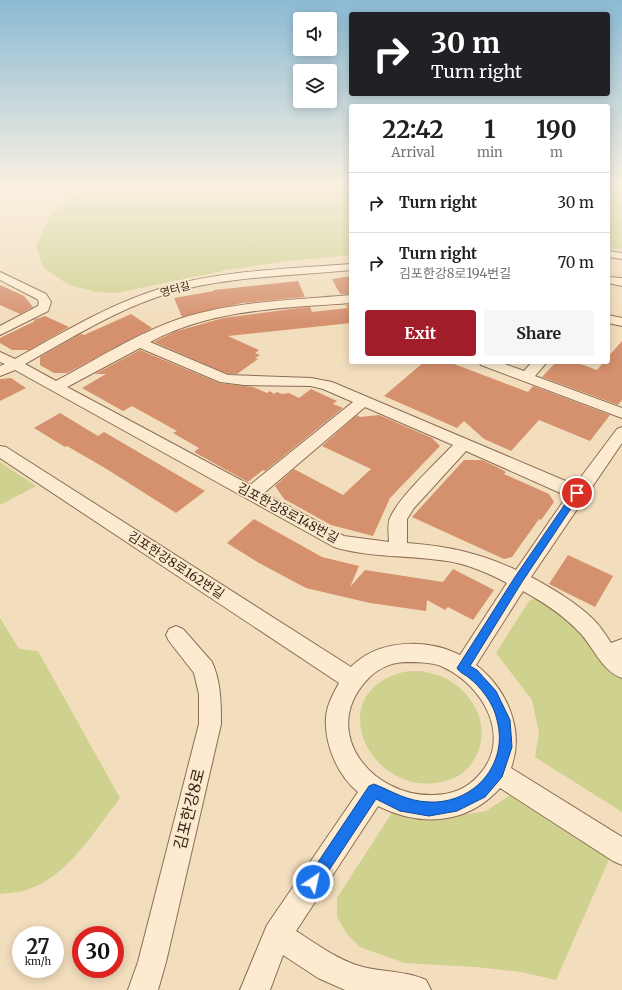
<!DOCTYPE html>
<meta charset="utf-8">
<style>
body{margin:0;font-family:Merriweather,"Noto Sans KR",serif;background:#f6f6f6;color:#202124;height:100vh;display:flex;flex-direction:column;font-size:15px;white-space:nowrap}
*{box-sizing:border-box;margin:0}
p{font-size:13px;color:#757577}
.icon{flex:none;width:22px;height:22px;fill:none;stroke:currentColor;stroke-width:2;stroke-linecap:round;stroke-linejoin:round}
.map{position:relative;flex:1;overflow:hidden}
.panel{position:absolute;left:349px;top:104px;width:261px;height:260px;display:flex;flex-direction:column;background:#fff;border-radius:4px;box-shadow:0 2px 10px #0003}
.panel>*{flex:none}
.top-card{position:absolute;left:349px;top:12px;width:261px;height:84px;border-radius:4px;box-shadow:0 2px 10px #0003;background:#202124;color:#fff;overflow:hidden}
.controls{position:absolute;left:293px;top:12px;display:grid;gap:8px}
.controls a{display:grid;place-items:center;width:44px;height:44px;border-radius:4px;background:#fff;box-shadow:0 2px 10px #0003;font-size:20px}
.speed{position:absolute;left:12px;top:926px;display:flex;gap:8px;font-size:20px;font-weight:700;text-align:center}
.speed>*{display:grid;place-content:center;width:52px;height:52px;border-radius:50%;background:#fff;box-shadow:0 2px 10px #0003;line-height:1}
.speed small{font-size:10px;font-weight:400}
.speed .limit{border:6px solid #d22;background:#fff;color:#111}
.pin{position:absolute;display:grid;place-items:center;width:34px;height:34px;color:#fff;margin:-17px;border:2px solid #fff;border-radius:50%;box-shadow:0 1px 4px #0007}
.me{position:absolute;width:44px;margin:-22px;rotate:34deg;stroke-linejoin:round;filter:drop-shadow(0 0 3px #0008)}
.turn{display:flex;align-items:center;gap:14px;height:84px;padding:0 16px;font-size:18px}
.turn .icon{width:52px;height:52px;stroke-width:2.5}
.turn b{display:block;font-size:28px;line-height:34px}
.eta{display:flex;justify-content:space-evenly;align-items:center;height:68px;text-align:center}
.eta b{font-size:24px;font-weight:700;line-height:28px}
.primary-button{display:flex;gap:8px;margin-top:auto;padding:8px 16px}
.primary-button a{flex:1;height:46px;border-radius:4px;background:#a11d29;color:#fff;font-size:16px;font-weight:700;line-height:46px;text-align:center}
.primary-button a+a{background:#f6f6f6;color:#202124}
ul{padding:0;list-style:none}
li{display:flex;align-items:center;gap:12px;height:60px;padding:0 16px;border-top:1px solid #e0e0e0}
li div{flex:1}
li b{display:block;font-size:15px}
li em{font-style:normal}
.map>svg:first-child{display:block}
.green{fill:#cfd18f}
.building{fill:#d5906d}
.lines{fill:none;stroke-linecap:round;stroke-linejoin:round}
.minor-casing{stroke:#8c6d54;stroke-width:2}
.minor{fill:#fcebd0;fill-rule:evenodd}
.route{fill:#1a73e8;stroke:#114b97}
.labels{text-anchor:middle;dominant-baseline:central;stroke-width:3.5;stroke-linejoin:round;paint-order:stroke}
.far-street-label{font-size:11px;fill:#39261a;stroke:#f9e8cc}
.street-label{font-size:13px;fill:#39261a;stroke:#f9e8cc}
.near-street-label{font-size:16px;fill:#39261a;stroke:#f9e8cc}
</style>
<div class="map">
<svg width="622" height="990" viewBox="0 0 622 990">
<rect width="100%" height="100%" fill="#f2ddbc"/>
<path class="green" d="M 83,186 L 351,186 L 351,255 L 287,261 L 227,270 L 116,293 L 97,292 L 69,285 L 44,268 L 36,247 L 49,217 Z
M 608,186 L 622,186 L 622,249 L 608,248 Z
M 0,462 L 36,486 L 0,505 Z
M 538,597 L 548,597 L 622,675 L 622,812 L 535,757 L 539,732 L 532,700 L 496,653 L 529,601 Z
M 0,618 L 19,649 L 38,651 L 120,798 C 94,831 64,884 18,892 C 12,893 6,893 0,894 Z
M 421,671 C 427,673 435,674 441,676 C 478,693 496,735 468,768 C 460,777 448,781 436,783 C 368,792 324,695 400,673 C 406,671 414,671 421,671 Z
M 515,792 L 611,855 L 556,980 L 521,972 L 476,967 L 405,963 L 360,947 L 347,934 L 337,917 L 337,898 L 397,805 L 449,817 L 486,811 Z"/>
<path class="building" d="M 351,276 L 351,294 L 340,294 L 332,279 Z
M 298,281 L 305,297 L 242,303 L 182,317 L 174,298 L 214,291 L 214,290 Z
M 0,285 L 24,296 L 33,307 L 20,314 L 0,305 Z
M 351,304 L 351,323 L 228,336 L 259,350 L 255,353 L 260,355 L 255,358 L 258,359 L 237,374 L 228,374 L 154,342 L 174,332 L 223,318 L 299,308 L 310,307 L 312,312 L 348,308 L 346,305 Z
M 131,314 L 152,328 L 67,373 L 54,373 L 40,365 L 40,357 L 79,335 L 82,334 L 84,335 Z
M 45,316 L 69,327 L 29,350 L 12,350 L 0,343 L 0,338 L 35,321 L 33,320 Z
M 622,341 L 622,400 L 618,405 L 542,377 L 556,362 L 575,362 L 597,370 L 604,362 L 608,362 L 608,357 Z
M 140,350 L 219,383 L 253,387 L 267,393 L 270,391 L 274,394 L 277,392 L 282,394 L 289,393 L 299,398 L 311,389 L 337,401 L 333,404 L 343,408 L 265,471 L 263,470 L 248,482 L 194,452 L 199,448 L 173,433 L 177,431 L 132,406 L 123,411 L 82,388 L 106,374 L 95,374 Z
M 424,362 L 449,362 L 528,392 L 533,386 L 610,415 L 590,441 L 539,420 L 511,451 L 484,439 L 464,421 L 457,428 L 384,396 Z
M 11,378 L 26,388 L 0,401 L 0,379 Z
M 60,413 L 98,436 L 104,432 L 205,491 L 176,513 L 105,468 L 67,446 L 65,447 L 34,428 Z
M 357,415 L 360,417 L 379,415 L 432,438 L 440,446 L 390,498 L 373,536 L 331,525 L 284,499 L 275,486 L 294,469 L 343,495 L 371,469 L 322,446 Z
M 464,460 L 482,460 L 497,467 L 506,472 L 504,474 L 549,494 L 554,502 L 541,520 L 539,519 L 512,557 L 504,559 L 412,517 Z
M 254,519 L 322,557 L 359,566 L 350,587 L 365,570 L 443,582 L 453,569 L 494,590 L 473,620 L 448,607 L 445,610 L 427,600 L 426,611 L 370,603 L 306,588 L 259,563 L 227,543 Z
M 568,555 L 613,576 L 595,607 L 549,584 Z"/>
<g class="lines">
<g class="minor-casing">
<path id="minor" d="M 608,251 L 622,253 L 622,259 L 608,257 Z
M 351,264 L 351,270 C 291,276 228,276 170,293 C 118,308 72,338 25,364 L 56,381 C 95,360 138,333 179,319 C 234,301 294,300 351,295 L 351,303 C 282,308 212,309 150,342 L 228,375 L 311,378 L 332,382 L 575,485 L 617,429 L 622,427 L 622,443 L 531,577 C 553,589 576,602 594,620 C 601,627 606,635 611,643 L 622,639 L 622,678 C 601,671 593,645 578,631 C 562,614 543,602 523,591 L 476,665 C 507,689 525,730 511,768 L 622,837 L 622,865 L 613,861 L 500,788 C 467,825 420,827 378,806 L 296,931 C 317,944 339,961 363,967 C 384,972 407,971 426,980 L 431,990 L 345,990 L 318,978 L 283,955 L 270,990 L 240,990 L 267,925 L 358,792 C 338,776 324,744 326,717 C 327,705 333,694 339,683 L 0,458 L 0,446 L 6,447 L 351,667 C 378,639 427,638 460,655 L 507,583 C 488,573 468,564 447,561 C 409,555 370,558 334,547 L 15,370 L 0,376 L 0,366 L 5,364 L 0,362 L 0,352 L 15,359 C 62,333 108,305 159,289 C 221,270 287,269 351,264 ZM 140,348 L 220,382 L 244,385 L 311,386 L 323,389 L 353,402 L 250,485 L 67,387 ZM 365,407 L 453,445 C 436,463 399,497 390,518 C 387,524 389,535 389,542 L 344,536 L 264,493 ZM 466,451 L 567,496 L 516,570 C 480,553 447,546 407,543 L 407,519 L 414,508 ZM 404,662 C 417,662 432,662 443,667 C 483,685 513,738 479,775 C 467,789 451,795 433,795 C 373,797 320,734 365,682 C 375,670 389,663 404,662 Z
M 0,272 L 46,294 L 51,302 L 48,311 L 0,335 L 0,326 L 38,306 L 39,302 L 37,299 L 0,280 Z
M 608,277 L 622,278 L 622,286 L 608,283 Z
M 608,315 L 622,318 L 622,326 L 608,323 Z
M 479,362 L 499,362 L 524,371 L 532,362 L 547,362 L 535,376 L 622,408 L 622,418 L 481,365 Z
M 176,626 L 183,629 L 212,662 C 221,682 221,703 221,724 L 166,962 L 158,990 L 128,990 L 138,962 L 199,724 L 199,694 L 194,673 L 169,641 L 166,635 L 169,629 Z"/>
</g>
<use href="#minor" class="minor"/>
</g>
<linearGradient id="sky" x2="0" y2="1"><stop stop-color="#8bbad4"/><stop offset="0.57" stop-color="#f9f0e1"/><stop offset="1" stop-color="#f9f0e1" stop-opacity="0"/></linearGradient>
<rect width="622" height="325" fill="url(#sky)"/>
<path class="route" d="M 577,490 L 580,491 L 582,493 L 580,495 L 522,582 L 470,666 L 477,670 L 496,691 L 510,720 L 512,747 L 502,777 L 485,797 L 457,811 L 429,816 L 400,811 L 376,799 L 318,887 L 313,890 L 308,887 L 305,882 L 308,877 L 369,786 L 374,784 C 394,792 406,801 429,802 C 474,804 509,764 497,720 C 494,704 481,687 468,677 C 464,674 460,673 457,668 L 515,577 L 574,491 Z"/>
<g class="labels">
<g class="far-street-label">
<text transform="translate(175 289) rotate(-16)">영터길</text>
</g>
<g class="street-label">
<text transform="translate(288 513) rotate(28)">김포한강8로148번길</text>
<text transform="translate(176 565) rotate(33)">김포한강8로162번길</text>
</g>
<g class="near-street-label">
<text transform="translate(189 809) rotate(-76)">김포한강8로</text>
</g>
</g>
</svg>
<div class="controls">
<a><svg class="icon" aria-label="sound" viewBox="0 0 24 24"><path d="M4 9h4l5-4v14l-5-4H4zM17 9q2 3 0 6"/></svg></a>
<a><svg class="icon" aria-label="layers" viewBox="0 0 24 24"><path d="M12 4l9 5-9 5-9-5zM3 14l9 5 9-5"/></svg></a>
</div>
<div class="speed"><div>27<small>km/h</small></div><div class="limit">30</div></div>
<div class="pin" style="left:577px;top:493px;background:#d93025"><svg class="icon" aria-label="arrive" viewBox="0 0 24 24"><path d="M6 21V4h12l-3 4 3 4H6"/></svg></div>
<svg class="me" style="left:313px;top:882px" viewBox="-20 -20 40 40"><circle r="17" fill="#1a73e8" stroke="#fff" stroke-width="3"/><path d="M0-11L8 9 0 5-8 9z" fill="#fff"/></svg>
<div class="top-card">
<div class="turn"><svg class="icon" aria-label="right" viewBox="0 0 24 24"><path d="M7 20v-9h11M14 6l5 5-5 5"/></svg><div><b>30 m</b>Turn right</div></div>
</div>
<section class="panel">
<div class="eta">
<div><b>22:42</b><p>Arrival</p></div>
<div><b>1</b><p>min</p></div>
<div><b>190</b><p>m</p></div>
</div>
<ul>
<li><svg class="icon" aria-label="right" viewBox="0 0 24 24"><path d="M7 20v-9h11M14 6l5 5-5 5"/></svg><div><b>Turn right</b></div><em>30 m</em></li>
<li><svg class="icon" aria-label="right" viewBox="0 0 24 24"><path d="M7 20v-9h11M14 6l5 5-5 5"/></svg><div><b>Turn right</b><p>김포한강8로194번길</p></div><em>70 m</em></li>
</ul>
<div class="primary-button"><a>Exit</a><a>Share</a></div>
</section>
</div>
